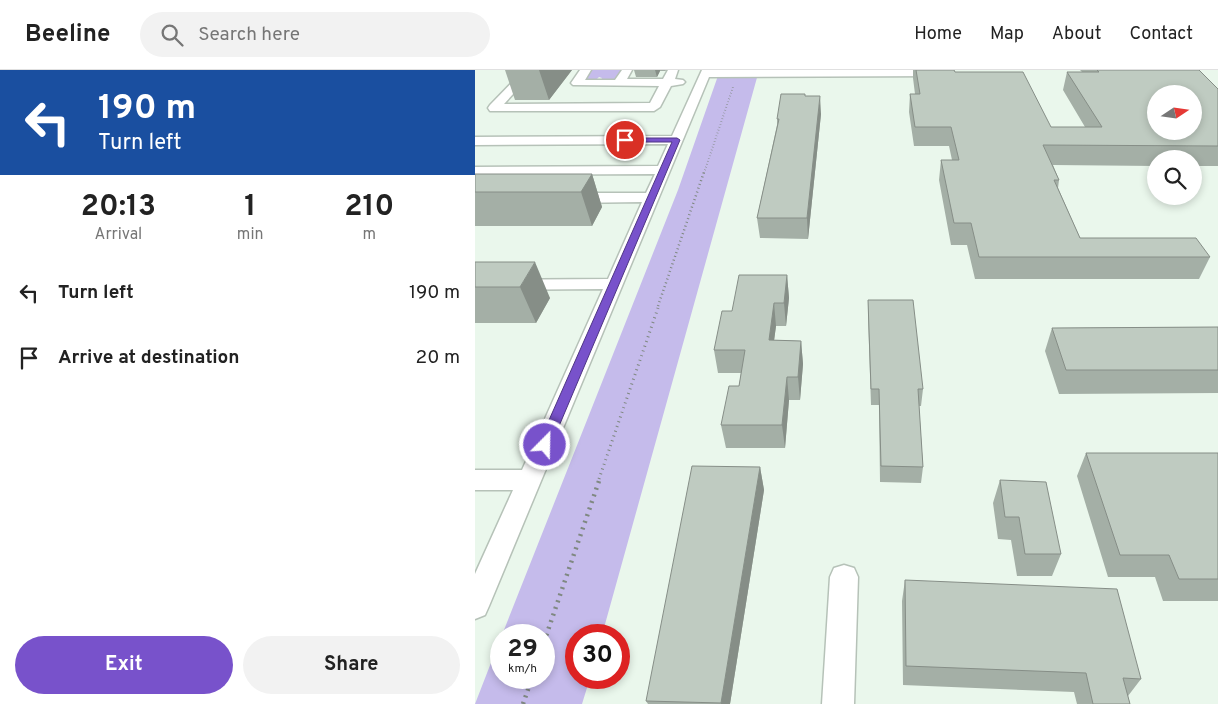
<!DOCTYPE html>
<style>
body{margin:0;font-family:Overpass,sans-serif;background:#f2f2f2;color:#222;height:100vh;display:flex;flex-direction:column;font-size:19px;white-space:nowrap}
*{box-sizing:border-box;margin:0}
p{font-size:16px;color:#767676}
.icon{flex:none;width:28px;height:28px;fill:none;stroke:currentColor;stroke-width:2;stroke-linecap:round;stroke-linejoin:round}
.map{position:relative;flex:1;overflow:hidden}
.drawer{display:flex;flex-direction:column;background:#fff;width:475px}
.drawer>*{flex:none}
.guide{background:#1a4fa0;color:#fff;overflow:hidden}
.needle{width:32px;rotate:77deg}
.controls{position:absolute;left:672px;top:15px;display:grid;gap:10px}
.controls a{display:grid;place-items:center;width:55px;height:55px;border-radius:50%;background:#fff;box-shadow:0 2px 8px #0003;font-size:25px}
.speed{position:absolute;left:15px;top:554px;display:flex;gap:10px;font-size:25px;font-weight:700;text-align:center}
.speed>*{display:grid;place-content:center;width:65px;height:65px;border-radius:50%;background:#fff;box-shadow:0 2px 8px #0003;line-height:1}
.speed small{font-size:12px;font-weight:400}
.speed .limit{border:8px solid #d22;background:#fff;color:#111}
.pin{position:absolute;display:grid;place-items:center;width:42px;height:42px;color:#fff;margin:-21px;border:2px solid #fff;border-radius:50%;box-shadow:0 1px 5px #0007}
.me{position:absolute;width:55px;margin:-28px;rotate:23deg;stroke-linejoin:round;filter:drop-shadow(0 0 4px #0008)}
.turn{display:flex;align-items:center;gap:18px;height:105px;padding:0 15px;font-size:22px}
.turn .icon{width:65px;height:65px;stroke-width:2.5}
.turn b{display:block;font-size:35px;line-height:42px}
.eta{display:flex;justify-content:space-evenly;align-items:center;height:85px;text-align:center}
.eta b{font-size:30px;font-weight:700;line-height:35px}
.cta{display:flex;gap:10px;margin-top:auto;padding:10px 15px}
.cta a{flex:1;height:58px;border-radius:30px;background:#7852cb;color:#fff;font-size:20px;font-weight:700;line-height:58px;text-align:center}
.cta a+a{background:#f2f2f2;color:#222}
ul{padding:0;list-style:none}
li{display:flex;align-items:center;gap:15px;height:65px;padding:0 15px}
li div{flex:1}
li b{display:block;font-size:19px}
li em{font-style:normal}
header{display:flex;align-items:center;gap:30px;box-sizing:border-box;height:70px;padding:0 25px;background:#fff;border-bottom:1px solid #e0e0e0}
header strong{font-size:24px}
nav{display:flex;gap:28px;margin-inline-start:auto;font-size:18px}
.search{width:350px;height:45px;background:#f2f2f2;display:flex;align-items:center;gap:12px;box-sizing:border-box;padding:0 18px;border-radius:28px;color:#767676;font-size:19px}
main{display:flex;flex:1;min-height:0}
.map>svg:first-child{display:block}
.green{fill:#c5bbeb}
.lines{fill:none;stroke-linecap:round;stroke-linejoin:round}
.minor-casing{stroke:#b6c2b8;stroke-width:3}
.path-far3{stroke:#7f8881;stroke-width:2;stroke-dasharray:0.5 2.5;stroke-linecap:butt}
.path-far2{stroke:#7f8881;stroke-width:2.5;stroke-dasharray:1 3;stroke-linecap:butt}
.path-far1{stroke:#7f8881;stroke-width:3;stroke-dasharray:1 4;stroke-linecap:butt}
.path{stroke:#7f8881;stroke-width:4.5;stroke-dasharray:2 5;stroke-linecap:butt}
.minor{fill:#fff;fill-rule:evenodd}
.wall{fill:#a4afa6}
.shaded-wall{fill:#868e87}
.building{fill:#bfcbc1;stroke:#868e87;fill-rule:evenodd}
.route{fill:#7852cb;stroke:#4e3584}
</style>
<header>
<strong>Beeline</strong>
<div class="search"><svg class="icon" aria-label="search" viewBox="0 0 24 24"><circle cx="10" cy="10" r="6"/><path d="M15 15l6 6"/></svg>Search here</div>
<nav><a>Home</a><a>Map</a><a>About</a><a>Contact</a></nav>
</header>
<main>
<section class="drawer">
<div class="guide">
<div class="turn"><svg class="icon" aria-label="left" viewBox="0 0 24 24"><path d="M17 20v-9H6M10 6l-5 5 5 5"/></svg><div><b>190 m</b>Turn left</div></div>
</div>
<div class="eta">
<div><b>20:13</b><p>Arrival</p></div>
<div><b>1</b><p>min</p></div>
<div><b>210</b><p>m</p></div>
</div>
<ul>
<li><svg class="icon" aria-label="left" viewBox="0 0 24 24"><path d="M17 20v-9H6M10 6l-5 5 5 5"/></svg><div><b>Turn left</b></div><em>190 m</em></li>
<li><svg class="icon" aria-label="arrive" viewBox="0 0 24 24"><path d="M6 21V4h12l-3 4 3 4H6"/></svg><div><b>Arrive at destination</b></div><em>20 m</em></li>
</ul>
<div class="cta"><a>Exit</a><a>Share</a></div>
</section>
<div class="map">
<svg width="743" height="634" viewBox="0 0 743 634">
<rect width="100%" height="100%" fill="#eaf7ec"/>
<path class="green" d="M 115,0 L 147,0 L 142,9 L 126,10 L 127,8 L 124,7 L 122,9 L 108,10 Z
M 245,0 L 283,4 L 127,565 L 101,565 L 101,608 L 115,608 L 107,634 L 0,634 L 26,567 L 26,608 L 69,608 L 69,565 L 27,565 L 203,120 Z"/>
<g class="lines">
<g class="minor-casing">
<path id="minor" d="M 49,0 L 60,0 L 29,34 L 175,33 L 184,16 L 98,15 L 96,13 L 105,0 L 116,0 L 110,10 L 140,10 L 147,0 L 157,0 L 152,9 L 188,9 L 193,0 L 203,0 L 200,9 L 208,10 L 210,12 L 208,14 L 196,16 L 185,37 L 179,41 L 15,41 L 13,38 L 15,35 Z
M 227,0 L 469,0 L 474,3 L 468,6 L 234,7 L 14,536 L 10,545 L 0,549 L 0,504 L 38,420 L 0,420 L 0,400 L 47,400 L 128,219 L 0,220 L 0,210 L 133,209 L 167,132 L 95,133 L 90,131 L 87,128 L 90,125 L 95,123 L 171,123 L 180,104 L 0,105 L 0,97 L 183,96 L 193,74 L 0,75 L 0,67 L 197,66 Z
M 369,495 L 379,498 L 383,507 L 379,634 L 347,634 L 355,507 L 359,498 Z"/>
</g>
<path class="path-far3" d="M 229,103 L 258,17"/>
<path class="path-far2" d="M 183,236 L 229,102"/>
<path class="path-far1" d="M 124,409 L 184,235"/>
<path class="path" d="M 69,572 L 125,408
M 48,634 L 57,608"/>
<use href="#minor" class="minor"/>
</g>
<path class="wall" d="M 30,0 L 97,0 L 74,30 L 40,30 Z
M 159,0 L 192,0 L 190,1 L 185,1 L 182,7 L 161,7 Z
M 438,0 L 479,0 L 480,2 L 576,57 L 610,57 L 588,20 L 592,2 L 607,2 L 605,0 L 724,0 L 743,19 L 743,96 L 719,96 L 719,89 L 681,89 L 681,96 L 578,95 L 584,110 L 583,118 L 605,168 L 735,187 L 724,209 L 500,209 L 492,175 L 476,175 L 464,110 L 466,90 L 477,90 L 474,76 L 439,76 L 434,42 L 435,24 L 440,24 L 438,8 Z
M 330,26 L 346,44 L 333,169 L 285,168 L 282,148 L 302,55 L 302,49 Z
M 0,104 L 117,104 L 127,137 L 117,156 L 0,156 Z
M 0,192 L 75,228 L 61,253 L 0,253 Z
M 312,205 L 314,228 L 311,256 L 301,256 L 299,270 L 326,271 L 328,294 L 325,330 L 314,330 L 310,378 L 251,378 L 246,355 L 264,316 L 266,303 L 243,303 L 239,280 L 257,241 Z
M 393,230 L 448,319 L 446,336 L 444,336 L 448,397 L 446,413 L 405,412 L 404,335 L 396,335 L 393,246 Z
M 743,257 L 743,323 L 584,324 L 570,281 L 577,258 Z
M 611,383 L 743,383 L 743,531 L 688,531 L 680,507 L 633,507 L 602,406 Z
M 285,397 L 289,420 L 255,634 L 173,634 L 171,631 Z
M 525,410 L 586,484 L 577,506 L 542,506 L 536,470 L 523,469 L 518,433 Z
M 430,510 L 666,609 L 653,626 L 655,634 L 602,634 L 599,622 L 428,615 L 427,531 Z"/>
<path class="shaded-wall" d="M 64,0 L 97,0 L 74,30 Z
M 180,0 L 185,0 L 185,1 L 182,7 Z
M 345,26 L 346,44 L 333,169 L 332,148 Z
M 117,104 L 127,137 L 117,156 L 106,122 Z
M 60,192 L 75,228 L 61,253 L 45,217 Z
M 312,205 L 314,228 L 311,256 L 309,233 Z
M 299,233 L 301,256 L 296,294 L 294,270 Z
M 326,271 L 328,294 L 325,330 L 323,307 Z
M 312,307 L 314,330 L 310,378 L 307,355 Z
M 285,397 L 289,420 L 255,634 L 246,634 L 246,633 Z"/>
<path class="building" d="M 441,0 L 479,0 L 480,2 L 548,2 L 576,57 L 627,57 L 592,2 L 624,2 L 622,0 L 724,0 L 743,19 L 743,76 L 568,75 L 584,110 L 579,110 L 605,168 L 721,168 L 735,187 L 504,187 L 496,153 L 479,153 L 466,90 L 484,90 L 476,57 L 440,57 L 435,24 L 445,24 ZM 681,24 L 719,24 L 719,61 L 681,61 Z
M 306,24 L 330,24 L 330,26 L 345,26 L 332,148 L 282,148 L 304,49 L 302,49 Z
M 0,104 L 117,104 L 106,122 L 0,122 Z
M 0,192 L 60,192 L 45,217 L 0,217 Z
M 264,205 L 312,205 L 309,233 L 299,233 L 294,270 L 326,271 L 323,307 L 312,307 L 307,355 L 246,355 L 254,316 L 264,316 L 270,280 L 239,280 L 247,241 L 257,241 Z
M 393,230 L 438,230 L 448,319 L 443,319 L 448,397 L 406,396 L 404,319 L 396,319 Z
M 743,257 L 743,300 L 591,300 L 577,258 Z
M 611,383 L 743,383 L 743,509 L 704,509 L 694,485 L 645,485 Z
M 217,396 L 285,397 L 246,633 L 171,631 Z
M 525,410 L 571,412 L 586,484 L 550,484 L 544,447 L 530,447 Z
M 430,510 L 642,519 L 666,609 L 648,608 L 655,634 L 618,634 L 611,603 L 431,596 Z"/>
<path class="route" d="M 148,68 L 202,68 L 205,70 L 76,375 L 74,378 L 65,378 L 63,375 L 197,72 L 150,72 L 148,71 Z"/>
</svg>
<div class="controls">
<a><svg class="needle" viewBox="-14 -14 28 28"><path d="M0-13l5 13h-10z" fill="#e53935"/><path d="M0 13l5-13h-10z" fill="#767676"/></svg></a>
<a><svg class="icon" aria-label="search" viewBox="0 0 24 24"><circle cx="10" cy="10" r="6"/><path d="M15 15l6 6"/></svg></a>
</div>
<div class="speed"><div>29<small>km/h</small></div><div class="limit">30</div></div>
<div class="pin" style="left:150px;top:70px;background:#d93025"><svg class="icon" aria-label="arrive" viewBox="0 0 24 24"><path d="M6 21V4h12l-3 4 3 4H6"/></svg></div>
<svg class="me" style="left:70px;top:375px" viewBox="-20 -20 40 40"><circle r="17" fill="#7852cb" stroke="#fff" stroke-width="3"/><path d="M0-11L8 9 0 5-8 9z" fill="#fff"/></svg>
</div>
</main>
